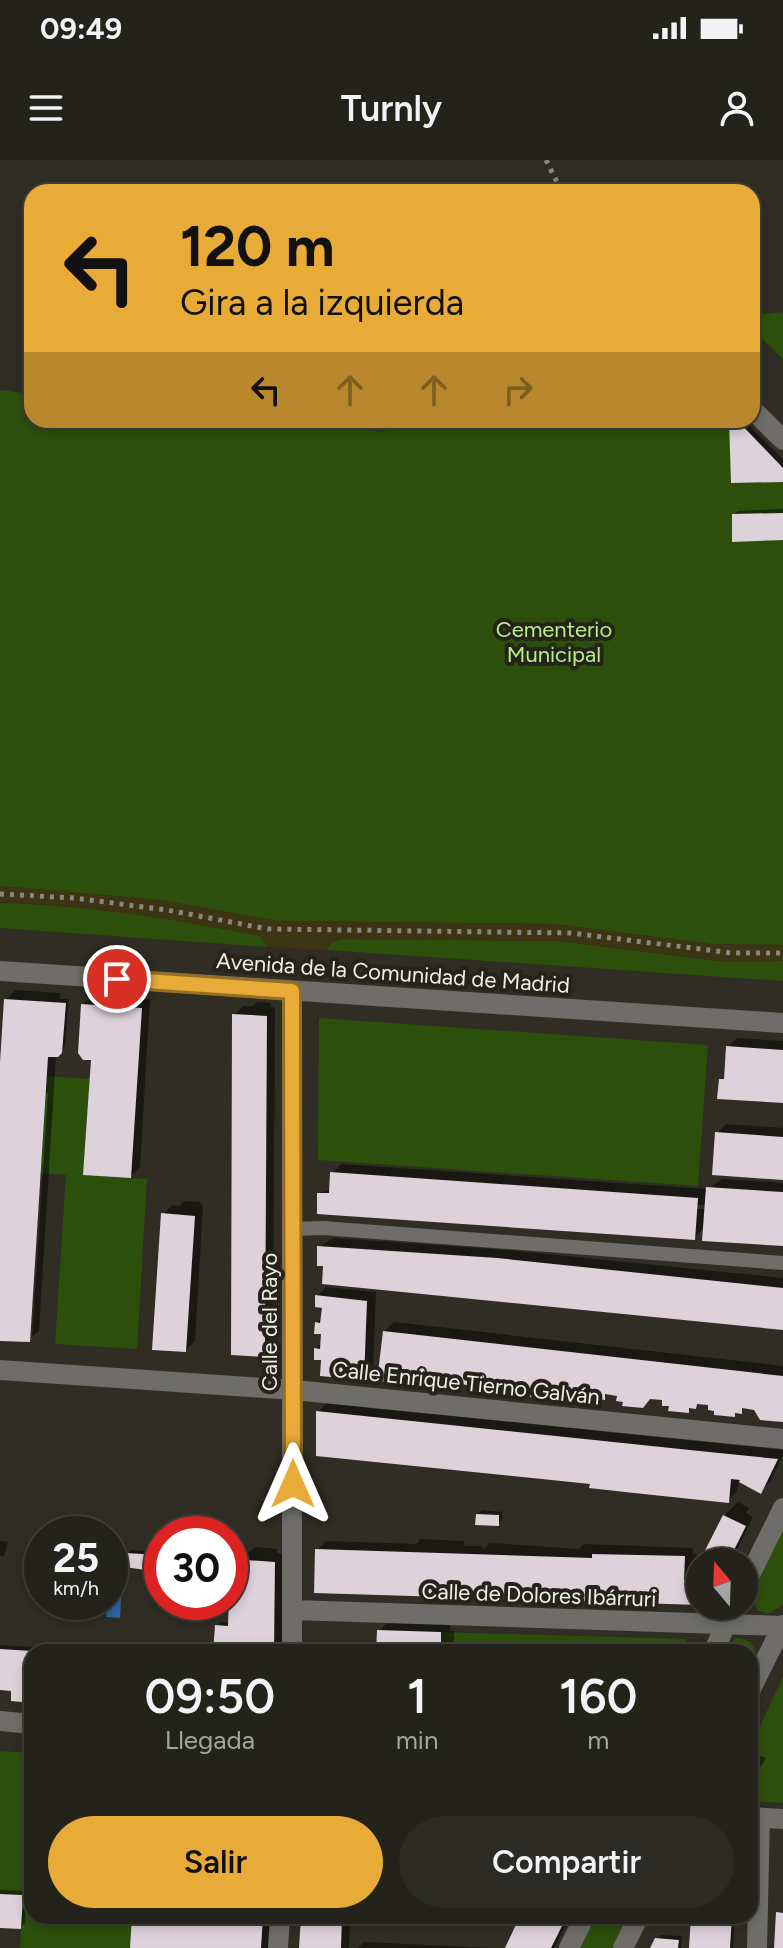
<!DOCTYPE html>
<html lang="es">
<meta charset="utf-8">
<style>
body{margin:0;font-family:Figtree,sans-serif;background:#2b2a24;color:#f1f3f6;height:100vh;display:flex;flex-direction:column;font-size:30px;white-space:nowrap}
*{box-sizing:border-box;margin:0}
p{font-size:26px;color:#a3a4a3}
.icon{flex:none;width:44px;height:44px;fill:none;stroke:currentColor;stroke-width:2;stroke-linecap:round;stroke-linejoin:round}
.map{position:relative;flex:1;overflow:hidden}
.panel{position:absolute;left:24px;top:1484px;width:734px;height:280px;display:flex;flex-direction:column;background:#23221b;border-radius:24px;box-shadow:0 4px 12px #0003,0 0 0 2px #403f3a}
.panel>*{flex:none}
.guide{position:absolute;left:24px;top:24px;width:736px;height:244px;border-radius:24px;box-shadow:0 4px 12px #0003,0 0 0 2px #403f3a;background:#e9ab38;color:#111;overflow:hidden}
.needle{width:52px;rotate:341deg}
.controls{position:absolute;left:686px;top:1388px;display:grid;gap:16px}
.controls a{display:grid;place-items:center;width:72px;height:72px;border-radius:50%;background:#23221b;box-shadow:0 4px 12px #0003,0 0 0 2px #403f3a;font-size:40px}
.speed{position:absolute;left:24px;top:1356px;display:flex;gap:16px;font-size:40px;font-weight:700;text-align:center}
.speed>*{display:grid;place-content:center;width:104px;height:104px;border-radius:50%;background:#23221b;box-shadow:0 4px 12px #0003,0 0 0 2px #403f3a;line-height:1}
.speed small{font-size:20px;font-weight:400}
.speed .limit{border:12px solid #d22;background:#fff;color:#111}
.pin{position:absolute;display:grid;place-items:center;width:68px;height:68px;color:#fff;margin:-34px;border:4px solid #fff;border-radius:50%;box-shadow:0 2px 8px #0007}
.me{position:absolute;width:88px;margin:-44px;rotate:0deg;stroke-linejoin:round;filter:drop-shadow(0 0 6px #0008)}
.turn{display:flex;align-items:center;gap:28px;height:168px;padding:0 24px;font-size:36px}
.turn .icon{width:104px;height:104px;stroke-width:2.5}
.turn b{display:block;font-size:56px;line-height:68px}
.lanes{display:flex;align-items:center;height:76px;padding:0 24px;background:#0003;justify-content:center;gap:40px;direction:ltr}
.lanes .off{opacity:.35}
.eta{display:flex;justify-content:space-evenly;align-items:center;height:136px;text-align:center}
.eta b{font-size:48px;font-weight:600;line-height:56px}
.button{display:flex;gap:16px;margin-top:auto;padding:16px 24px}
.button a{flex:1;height:92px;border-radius:48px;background:#e9ab38;color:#111;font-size:32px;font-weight:600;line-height:92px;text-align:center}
.button a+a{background:#2b2a24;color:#f1f3f6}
.status{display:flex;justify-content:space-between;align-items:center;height:56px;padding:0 40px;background:#23221b;direction:ltr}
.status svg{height:22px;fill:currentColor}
header{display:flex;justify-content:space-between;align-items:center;height:104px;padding:0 24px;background:#23221b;font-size:36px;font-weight:600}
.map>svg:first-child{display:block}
.green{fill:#2d4f0c}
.sand{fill:#3c3413}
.water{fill:#2d63a5}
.shadow{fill:#0007;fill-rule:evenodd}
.building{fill:#ddd2da}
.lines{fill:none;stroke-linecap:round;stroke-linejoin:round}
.path{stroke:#88867f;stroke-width:5;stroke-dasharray:4 6;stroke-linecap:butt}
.lane{stroke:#6e6d69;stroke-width:14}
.street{stroke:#6e6d69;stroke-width:20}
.route-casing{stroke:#976f24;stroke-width:20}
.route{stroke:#e9ab38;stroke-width:14}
.labels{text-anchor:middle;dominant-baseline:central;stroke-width:8;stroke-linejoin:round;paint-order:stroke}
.park-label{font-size:22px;fill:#b4f288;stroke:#25231a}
.street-label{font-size:22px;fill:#efeee8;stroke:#25231a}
</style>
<div class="status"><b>09:49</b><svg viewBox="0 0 49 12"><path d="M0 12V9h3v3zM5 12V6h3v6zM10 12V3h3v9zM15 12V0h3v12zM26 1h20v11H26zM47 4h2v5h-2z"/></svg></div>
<header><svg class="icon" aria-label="menu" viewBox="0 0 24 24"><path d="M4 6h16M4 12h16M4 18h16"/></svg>Turnly<svg class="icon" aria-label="person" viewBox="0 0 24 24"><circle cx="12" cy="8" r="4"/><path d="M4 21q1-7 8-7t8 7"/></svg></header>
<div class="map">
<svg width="783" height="1788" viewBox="0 0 783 1788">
<rect width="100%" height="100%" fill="#2f2d24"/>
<path class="green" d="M 783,152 L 783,199 L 752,169 L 752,155 Z
M 0,230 L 32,234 L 32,260 L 272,260 L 384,272 L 385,260 L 737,260 L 783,308 L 783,785 L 710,784 L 555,764 L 277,761 L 160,740 L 0,726 Z
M 0,743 C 87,745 175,759 260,776 L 268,787 L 0,768 Z
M 343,779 L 558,781 L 726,802 L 783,801 L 783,821 L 326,790 L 332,782 Z
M 319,858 L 708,885 L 698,1026 L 318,1000 Z
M 47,916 L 90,919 L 84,1015 L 147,1019 L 137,1189 L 55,1184 L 66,1015 L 41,1013 Z
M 783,1367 L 783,1445 L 768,1454 L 757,1450 L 751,1433 Z
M 441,1472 L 471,1473 L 687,1479 L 680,1492 L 441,1492 Z
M 736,1478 C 760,1479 757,1496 750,1513 L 750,1492 L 722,1492 Z
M 783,1517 L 783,1643 L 750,1641 L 754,1612 L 750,1610 L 750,1587 Z
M 0,1591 L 32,1593 L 32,1756 L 132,1756 L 130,1788 L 20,1788 L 23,1735 L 0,1734 Z
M 592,1756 L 631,1756 L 615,1788 L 576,1788 Z"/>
<path class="sand" d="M 0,726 L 160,740 L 277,761 L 555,764 L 710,784 L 783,785 L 783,801 L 726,802 L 558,781 L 343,779 L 332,782 L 326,790 L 268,787 L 260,776 C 175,759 87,745 0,742 Z"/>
<path class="water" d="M 110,1423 L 122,1424 L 120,1458 L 106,1457 Z"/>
<path class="shadow" d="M 731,260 L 744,260 L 783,300 L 783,320 Z
M 783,349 L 783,378 L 734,355 L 738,351 Z
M 15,830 L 60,833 L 60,839 L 69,839 L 65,886 L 56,895 L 39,1171 L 32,1177 L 48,933 L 44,933 L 0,1179 L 0,934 L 6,840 Z
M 105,836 L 150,839 L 140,1007 L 131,1016 L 93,899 L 83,845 L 87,840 L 97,841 L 97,844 Z
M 257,842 L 271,843 L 271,847 L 275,848 L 273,1186 L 264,1195 L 234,855 L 243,846 L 253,846 Z
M 737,878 L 783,881 L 783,941 L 721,919 L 726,915 L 728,887 Z
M 726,964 L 783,968 L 783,1018 L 717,973 Z
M 341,1004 L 707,1029 L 723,1019 L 783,1023 L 783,1084 L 705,1067 L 694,1078 L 319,1033 L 331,1030 L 332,1013 ZM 687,1045 L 707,1045 L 707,1049 L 683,1049 Z
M 184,1041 L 200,1042 L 203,1047 L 195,1181 L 186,1190 L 163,1054 L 172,1045 L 179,1046 Z
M 333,1078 L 507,1090 L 783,1118 L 783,1168 L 328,1112 L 319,1087 Z
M 326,1127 L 376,1132 L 373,1209 L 364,1218 L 323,1198 L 316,1189 L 322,1183 L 324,1172 L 317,1162 L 323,1156 L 324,1146 L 317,1136 Z
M 394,1162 L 783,1206 L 783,1258 L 763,1249 L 743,1246 L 734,1255 L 717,1244 L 697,1242 L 688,1251 L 671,1239 L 605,1232 L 596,1241 L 580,1230 L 559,1228 L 550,1237 L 533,1225 L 467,1218 L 458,1227 L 442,1216 L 422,1213 L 413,1222 L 406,1216 L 393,1215 L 388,1220 L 384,1171 Z
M 347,1240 L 368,1242 L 368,1248 L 385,1250 L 391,1245 L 412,1247 L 413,1253 L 505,1257 L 505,1262 L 552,1261 L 552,1266 L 568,1268 L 573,1263 L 598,1266 L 597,1271 L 783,1290 L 783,1295 L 770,1322 L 761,1331 L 739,1320 L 737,1331 L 728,1341 L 592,1322 L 318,1252 L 327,1243 L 341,1245 Z
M 738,1342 L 749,1348 L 746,1353 L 753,1357 L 731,1402 L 701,1402 L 724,1356 Z
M 482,1350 L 502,1352 L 502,1360 L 498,1364 L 478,1354 Z
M 420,1379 L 464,1381 L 464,1386 L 483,1386 L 483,1390 L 490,1383 L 579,1389 L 584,1384 L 693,1388 L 693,1394 L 697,1395 L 697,1411 L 700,1405 L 700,1443 L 317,1390 L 326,1381 L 416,1384 Z
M 0,1381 L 8,1382 L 4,1396 L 0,1396 Z
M 255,1387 L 277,1389 L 277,1393 L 283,1394 L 282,1486 L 276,1492 L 229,1492 L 217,1466 L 221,1462 L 230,1463 L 230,1396 L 250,1392 Z
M 131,1390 L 162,1392 L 162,1407 L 159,1410 L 127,1394 Z
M 388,1462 L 450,1463 L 450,1471 L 454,1471 L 454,1488 L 449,1492 L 378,1492 L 379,1471 Z
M 0,1485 L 112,1492 L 32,1492 L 32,1540 L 13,1529 L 0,1528 Z
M 756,1594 L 766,1598 L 750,1623 L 750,1600 Z
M 0,1730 L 26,1731 L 25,1763 L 20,1767 L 0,1766 Z
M 134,1756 L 271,1756 L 269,1788 L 132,1788 Z
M 303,1756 L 350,1756 L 349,1788 L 301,1788 Z
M 522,1756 L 570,1756 L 554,1788 L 507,1788 Z
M 693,1756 L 735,1756 L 733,1788 L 691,1788 Z
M 661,1775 L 682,1776 L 681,1788 L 652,1788 Z
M 364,1782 L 489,1788 L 358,1788 Z"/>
<path class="building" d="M 729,260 L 737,260 L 783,308 L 783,322 L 731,323 Z
M 783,353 L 783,380 L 732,382 L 732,354 Z
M 4,839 L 66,843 L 62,893 L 58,897 L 48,897 L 30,1182 L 0,1181 L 0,902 Z
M 81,844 L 142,848 L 131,1018 L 83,1015 L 91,900 L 83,900 L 78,893 Z
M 232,854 L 267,856 L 265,1197 L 231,1195 Z
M 726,886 L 783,890 L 783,943 L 717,939 L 719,919 L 724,919 Z
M 715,972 L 783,977 L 783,1020 L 712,1015 Z
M 330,1012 L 698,1038 L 695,1080 L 317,1054 L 317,1033 L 329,1033 Z
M 706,1027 L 783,1032 L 783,1086 L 702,1081 Z
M 161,1053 L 195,1056 L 186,1192 L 152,1190 Z
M 317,1086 L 497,1098 L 783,1128 L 783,1170 L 322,1124 L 323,1106 L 317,1106 Z
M 315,1135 L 367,1141 L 364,1220 L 320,1216 L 321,1200 L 314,1200 L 314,1188 L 320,1189 L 321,1174 L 314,1174 L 315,1162 L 320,1163 L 322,1148 L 315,1147 Z
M 383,1171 L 783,1216 L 783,1262 L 760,1260 L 754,1250 L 742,1248 L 742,1254 L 735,1253 L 735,1257 L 714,1255 L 714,1251 L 708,1250 L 708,1245 L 697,1244 L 696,1249 L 689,1248 L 689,1253 L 668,1251 L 669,1246 L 662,1246 L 662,1240 L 650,1239 L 643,1248 L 622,1246 L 623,1242 L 616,1241 L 617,1236 L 605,1234 L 605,1240 L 598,1239 L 597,1244 L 576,1241 L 577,1237 L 570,1236 L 570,1231 L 559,1230 L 558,1235 L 551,1234 L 551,1239 L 530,1237 L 531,1232 L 524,1231 L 524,1226 L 513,1225 L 504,1234 L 484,1232 L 485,1227 L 478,1227 L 479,1222 L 467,1220 L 467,1225 L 460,1224 L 459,1229 L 439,1227 L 433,1217 L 421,1216 L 421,1220 L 414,1220 L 413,1224 L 403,1223 L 404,1218 L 389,1216 L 388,1222 L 377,1221 Z
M 316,1251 L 709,1292 L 778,1299 L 761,1334 L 739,1322 L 740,1320 L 731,1319 L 729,1343 L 634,1333 L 589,1328 L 590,1324 L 316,1296 Z
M 476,1354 L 499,1355 L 499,1366 L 475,1365 Z
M 723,1355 L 746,1366 L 728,1402 L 700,1402 L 700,1445 L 314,1433 L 315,1389 L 592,1398 L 592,1394 L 685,1396 L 684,1420 L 690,1420 Z
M 125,1393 L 161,1395 L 160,1412 L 124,1407 Z
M 230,1399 L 275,1402 L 274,1492 L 213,1492 L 215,1465 L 228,1466 Z
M 377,1470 L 441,1472 L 441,1492 L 376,1492 Z
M 0,1489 L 32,1491 L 32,1543 L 11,1541 L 11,1531 L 0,1530 Z
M 0,1734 L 23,1735 L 21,1769 L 0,1768 Z
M 776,1752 L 783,1753 L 783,1788 L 774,1788 Z
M 132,1756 L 263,1756 L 261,1788 L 130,1788 Z
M 301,1756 L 342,1756 L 341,1788 L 299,1788 Z
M 520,1756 L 567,1756 L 551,1788 L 505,1788 Z
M 691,1756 L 732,1756 L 730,1788 L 689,1788 Z
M 655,1778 L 679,1780 L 678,1788 L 650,1788 Z"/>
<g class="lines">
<path class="path" d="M 546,0 L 562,32
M 0,734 L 74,738 L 167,750 L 268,769 L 571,773 L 732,793 L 783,793"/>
<path class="lane" d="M 293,1069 L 323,1068 L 783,1103"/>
<path class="street" d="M 752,249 L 783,280
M 0,811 L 783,863
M 0,1210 L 294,1230 L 783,1279
M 744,1427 L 783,1348
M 293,1450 L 783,1466
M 292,1492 L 292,831
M 713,1492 L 735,1446
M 750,1531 L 783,1465
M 0,1561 L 32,1564
M 750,1657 L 783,1659
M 278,1788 L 280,1756
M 569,1788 L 585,1756
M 623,1788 L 639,1756
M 757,1788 L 760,1658"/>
</g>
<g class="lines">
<g class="route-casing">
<path id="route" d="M 117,819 L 292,831 L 293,1324"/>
</g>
<use href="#route" class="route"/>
</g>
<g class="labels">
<g class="park-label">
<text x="554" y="469">Cementerio<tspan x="554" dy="25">Municipal</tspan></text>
</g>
<g class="street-label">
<text transform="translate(393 813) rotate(4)">Avenida de la Comunidad de Madrid</text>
<text transform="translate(269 1162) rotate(-90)">Calle del Rayo</text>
<text transform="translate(466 1223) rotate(6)">Calle Enrique Tierno Galván</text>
<text transform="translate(539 1435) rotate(2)">Calle de Dolores Ibárruri</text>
</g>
</g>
</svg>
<div class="controls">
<a><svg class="needle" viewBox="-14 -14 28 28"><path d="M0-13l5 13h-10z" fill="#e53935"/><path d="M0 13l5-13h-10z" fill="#a3a4a3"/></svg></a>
</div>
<div class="speed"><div>25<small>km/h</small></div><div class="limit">30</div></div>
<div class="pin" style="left:117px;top:819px;background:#d93025"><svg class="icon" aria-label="arrive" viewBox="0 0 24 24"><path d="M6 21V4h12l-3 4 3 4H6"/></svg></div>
<svg class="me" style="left:293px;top:1324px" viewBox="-20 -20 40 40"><path d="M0-17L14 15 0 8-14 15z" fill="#e9ab38" stroke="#fff" stroke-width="4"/></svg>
<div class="guide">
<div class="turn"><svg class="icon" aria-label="left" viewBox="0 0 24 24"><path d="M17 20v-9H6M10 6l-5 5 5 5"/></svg><div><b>120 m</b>Gira a la izquierda</div></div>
<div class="lanes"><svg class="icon" aria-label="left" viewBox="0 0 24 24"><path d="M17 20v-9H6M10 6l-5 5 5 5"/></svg><svg class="icon off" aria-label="ahead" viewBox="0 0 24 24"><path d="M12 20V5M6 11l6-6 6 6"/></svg><svg class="icon off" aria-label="ahead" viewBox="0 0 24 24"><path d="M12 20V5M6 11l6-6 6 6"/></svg><svg class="icon off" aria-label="right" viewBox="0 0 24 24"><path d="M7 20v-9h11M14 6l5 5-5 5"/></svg></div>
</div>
<section class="panel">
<div class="eta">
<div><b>09:50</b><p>Llegada</p></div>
<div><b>1</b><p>min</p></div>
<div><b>160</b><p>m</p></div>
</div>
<div class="button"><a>Salir</a><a>Compartir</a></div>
</section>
</div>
